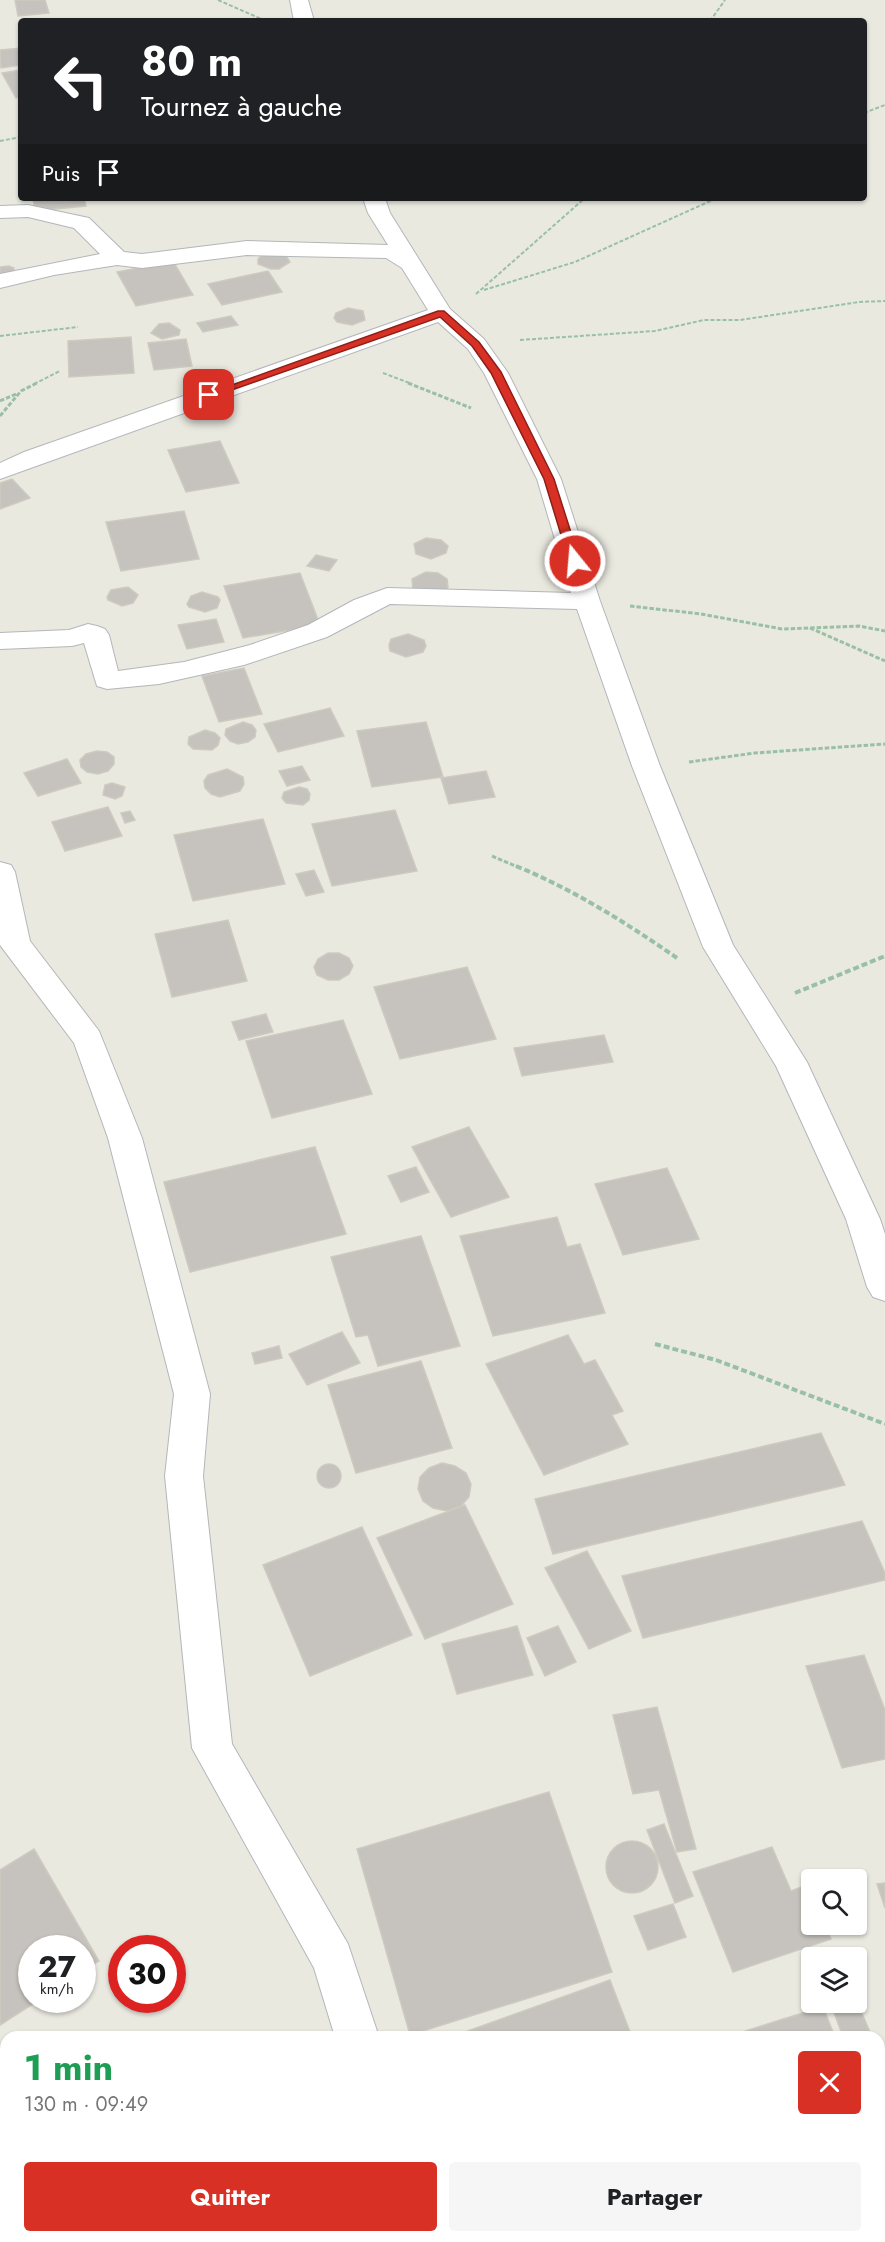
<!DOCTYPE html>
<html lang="fr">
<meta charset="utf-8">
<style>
body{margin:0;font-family:Jost,sans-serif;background:#f6f6f6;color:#202124;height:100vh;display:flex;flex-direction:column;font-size:22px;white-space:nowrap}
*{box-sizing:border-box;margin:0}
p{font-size:20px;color:#757577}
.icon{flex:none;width:33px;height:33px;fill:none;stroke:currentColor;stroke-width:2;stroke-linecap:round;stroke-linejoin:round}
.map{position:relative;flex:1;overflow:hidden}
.panel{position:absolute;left:0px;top:2031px;width:885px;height:212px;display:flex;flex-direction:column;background:#fff;border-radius:18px 18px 0 0;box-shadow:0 2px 4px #0004}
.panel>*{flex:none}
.banner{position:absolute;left:18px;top:18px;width:849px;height:183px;border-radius:6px;box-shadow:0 2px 4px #0004;background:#202124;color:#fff;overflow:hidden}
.tools{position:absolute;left:801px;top:1869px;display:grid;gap:12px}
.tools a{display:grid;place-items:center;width:66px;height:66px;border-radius:6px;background:#fff;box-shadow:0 2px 4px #0004;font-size:30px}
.speed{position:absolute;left:18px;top:1935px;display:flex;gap:12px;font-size:30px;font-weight:700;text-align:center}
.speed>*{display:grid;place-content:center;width:78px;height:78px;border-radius:50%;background:#fff;box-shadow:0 2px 4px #0004;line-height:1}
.speed small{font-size:15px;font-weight:400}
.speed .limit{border:9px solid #d22;background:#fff;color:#111}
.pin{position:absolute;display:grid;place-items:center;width:51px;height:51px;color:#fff;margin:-26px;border-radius:12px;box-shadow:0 3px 9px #0006}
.me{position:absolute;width:66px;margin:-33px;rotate:343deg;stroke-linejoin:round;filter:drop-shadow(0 0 4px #0008)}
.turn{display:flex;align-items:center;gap:21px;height:126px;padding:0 24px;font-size:27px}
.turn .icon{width:78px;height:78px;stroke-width:2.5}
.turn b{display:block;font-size:42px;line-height:51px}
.then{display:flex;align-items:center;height:57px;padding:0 24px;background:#0003;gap:12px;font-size:22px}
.round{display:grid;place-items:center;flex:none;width:63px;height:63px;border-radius:6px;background:#f6f6f6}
.summary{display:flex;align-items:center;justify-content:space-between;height:102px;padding:0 24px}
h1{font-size:36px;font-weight:700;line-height:45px;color:#1e9e55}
.cta{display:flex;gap:12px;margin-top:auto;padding:12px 24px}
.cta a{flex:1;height:69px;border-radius:6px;background:#d93025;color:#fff;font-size:24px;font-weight:700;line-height:69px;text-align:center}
.cta a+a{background:#f6f6f6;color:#202124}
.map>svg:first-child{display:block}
.building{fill:#c6c3be;stroke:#cecabf;stroke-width:1.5}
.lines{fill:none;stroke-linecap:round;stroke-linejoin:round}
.minor-casing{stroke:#b3b6ba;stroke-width:2}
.path-far2{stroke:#99c0a6;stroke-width:2;stroke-dasharray:4 2;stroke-linecap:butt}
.path-far1{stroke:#99c0a6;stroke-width:3;stroke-dasharray:4.5 2;stroke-linecap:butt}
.path{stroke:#99c0a6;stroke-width:4;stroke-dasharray:6 3;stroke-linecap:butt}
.minor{fill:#fff;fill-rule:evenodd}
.route{fill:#d93025;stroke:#8d1f18;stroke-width:1.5}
</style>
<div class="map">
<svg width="885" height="2242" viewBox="0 0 885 2242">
<rect width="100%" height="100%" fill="#eae9e0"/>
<path class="building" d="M 15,0 L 45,0 L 49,13 L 18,16 Z
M 21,48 L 21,65 L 1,68 L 0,50 Z
M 21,70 L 21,97 L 16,98 L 2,73 Z
M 33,198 L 84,198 L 86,206 L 35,211 Z
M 285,254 L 290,262 L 279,269 L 271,269 L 258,264 L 258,259 L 262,255 Z
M 173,261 L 193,295 L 136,306 L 117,272 Z
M 9,266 L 14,268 L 14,272 L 0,276 L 0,267 Z
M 268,271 L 282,292 L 222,305 L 208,284 Z
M 348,308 L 363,311 L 365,320 L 352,325 L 337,322 L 334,318 L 336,313 Z
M 231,316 L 238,325 L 203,332 L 197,323 Z
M 169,323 L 180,330 L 179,335 L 162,339 L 151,333 L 159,324 Z
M 131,337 L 134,373 L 69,377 L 68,341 Z
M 186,339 L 192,366 L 154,370 L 148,343 Z
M 220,441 L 239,483 L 186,492 L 168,450 Z
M 12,479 L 30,498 L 0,509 L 0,483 Z
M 184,511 L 199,559 L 121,571 L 106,522 Z
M 426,538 L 441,540 L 448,546 L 446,553 L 431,559 L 416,554 L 414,544 Z
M 316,555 L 337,560 L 329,571 L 307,566 Z
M 426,572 L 438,573 L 447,579 L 448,587 L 446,591 L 413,590 L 412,579 Z
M 300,573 L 320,625 L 243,638 L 224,586 Z
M 128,587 L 138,595 L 133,603 L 122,606 L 108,600 L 107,597 L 111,590 Z
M 202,592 L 218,597 L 220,600 L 217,608 L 205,612 L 189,607 L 187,604 L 191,596 Z
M 216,619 L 224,642 L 187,649 L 178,625 Z
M 408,634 L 424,640 L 426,646 L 423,652 L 406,657 L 390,651 L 389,645 L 391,639 Z
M 244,668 L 262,714 L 219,722 L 202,676 Z
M 330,708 L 344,736 L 278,752 L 264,724 Z
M 243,722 L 252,725 L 256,730 L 255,737 L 248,742 L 238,744 L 230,741 L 225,735 L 226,729 Z
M 426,722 L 443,777 L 372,787 L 357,731 Z
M 205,730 L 215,733 L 220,738 L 218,745 L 212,750 L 193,749 L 188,744 L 189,737 Z
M 97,751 L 107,752 L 114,757 L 114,764 L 108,771 L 98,774 L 87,772 L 81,767 L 80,760 L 86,754 Z
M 67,759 L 81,783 L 38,796 L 24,773 Z
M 302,766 L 310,780 L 287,786 L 279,771 Z
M 227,769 L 243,777 L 244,784 L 240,791 L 220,797 L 211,794 L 205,788 L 204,781 L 208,775 Z
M 486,771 L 495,797 L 449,804 L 441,778 Z
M 112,783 L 125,787 L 122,796 L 115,799 L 103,795 L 105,785 Z
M 299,787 L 307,789 L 310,794 L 309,800 L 303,805 L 286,803 L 282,798 L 284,792 Z
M 108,807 L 122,836 L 65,851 L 52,822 Z
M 395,810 L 417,871 L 332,886 L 312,824 Z
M 130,811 L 135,820 L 125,823 L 121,813 Z
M 263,819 L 285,884 L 193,901 L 174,835 Z
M 314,870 L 324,892 L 306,896 L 296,874 Z
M 228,920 L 247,981 L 172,997 L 155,934 Z
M 328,953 L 339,953 L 349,958 L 353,966 L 349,974 L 339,980 L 328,980 L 317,975 L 314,967 L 318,959 Z
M 467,967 L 496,1039 L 400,1059 L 374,987 Z
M 266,1014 L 273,1032 L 239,1040 L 232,1022 Z
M 343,1020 L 372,1094 L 272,1118 L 246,1041 Z
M 604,1035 L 613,1062 L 522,1076 L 514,1048 Z
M 469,1127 L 509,1197 L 451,1217 L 412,1147 Z
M 315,1147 L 346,1234 L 190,1272 L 164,1182 Z
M 416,1167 L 429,1192 L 401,1202 L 388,1176 Z
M 667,1168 L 699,1239 L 623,1255 L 595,1184 Z
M 557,1217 L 567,1247 L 580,1244 L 605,1313 L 493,1336 L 460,1236 Z
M 421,1236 L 460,1346 L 378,1366 L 368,1335 L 356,1337 L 331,1257 Z
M 342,1332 L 360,1363 L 307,1385 L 289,1354 Z
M 568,1335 L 584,1364 L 595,1360 L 623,1411 L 612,1415 L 628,1444 L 544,1475 L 486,1364 Z
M 279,1346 L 282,1358 L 255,1364 L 252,1353 Z
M 421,1361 L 452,1448 L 356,1473 L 328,1385 Z
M 821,1433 L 845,1485 L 553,1554 L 535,1499 Z
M 442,1463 L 455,1466 L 466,1473 L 471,1484 L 469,1497 L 461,1506 L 447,1511 L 433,1508 L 423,1501 L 418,1489 L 420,1477 L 429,1468 Z
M317 1476a12 12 0 1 1 24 0a12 12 0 1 1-24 0Z
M 465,1505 L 513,1604 L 425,1639 L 377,1538 Z
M 862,1521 L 885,1573 L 885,1580 L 643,1638 L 622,1576 Z
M 362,1527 L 412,1635 L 310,1676 L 263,1565 Z
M 587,1551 L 631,1631 L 589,1649 L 545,1568 Z
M 517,1626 L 533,1675 L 457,1694 L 442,1644 Z
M 558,1626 L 576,1662 L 545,1676 L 527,1638 Z
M 864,1655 L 885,1710 L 885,1759 L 842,1768 L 806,1666 Z
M 657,1707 L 696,1849 L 677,1852 L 659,1790 L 633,1794 L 613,1715 Z
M 549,1792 L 612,1972 L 410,2035 L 357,1849 Z
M 664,1824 L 693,1896 L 675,1903 L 647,1830 Z
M606 1867a26 26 0 1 1 52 0a26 26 0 1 1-52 0Z
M 772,1847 L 791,1891 L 807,1885 L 812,1895 L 812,1924 L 825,1924 L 831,1939 L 733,1972 L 693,1872 Z
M 34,1849 L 99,1961 L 82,1971 L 82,1948 L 32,1948 L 32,2000 L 39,2000 L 0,2025 L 0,1870 Z
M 885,1883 L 885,1908 L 877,1884 Z
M 673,1904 L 686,1937 L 648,1950 L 634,1916 Z
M 610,1980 L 632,2037 L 451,2037 Z
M 856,1999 L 872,2037 L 843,2037 L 832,2007 L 856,2002 Z
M 823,2007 L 835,2037 L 727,2037 L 780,2020 Z
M 879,2083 L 885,2098 L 885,2185 L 879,2187 Z
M 6,2191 L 6,2236 L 123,2236 L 125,2242 L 0,2242 L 0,2194 Z
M 570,2236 L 716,2236 L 719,2242 L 573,2242 Z"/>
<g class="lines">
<g class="minor-casing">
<path id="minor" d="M 290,0 L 308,0 L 314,21 L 294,21 Z
M 363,198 L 385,198 L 390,213 L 450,309 L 484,339 L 508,373 L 561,479 L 600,601 L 660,766 L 733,945 L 807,1062 L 880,1219 L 885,1234 L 885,1301 L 873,1297 L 867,1287 L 846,1219 L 776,1066 L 703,947 L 632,766 L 577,609 L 390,604 L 327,637 L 244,665 L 159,684 L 107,689 L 97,686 L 84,643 L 72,646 L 0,649 L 0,633 L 69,630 L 88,624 L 97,626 L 105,629 L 109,635 L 118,671 L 184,662 L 250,645 L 308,625 L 354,600 L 387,588 L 571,593 L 537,479 L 484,373 L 468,349 L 438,322 L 0,479 L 0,463 L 24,452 L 428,310 L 402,268 L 386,258 L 247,255 L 142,268 L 117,265 L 54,275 L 0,288 L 0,274 L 100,254 L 74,228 L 28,217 L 0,218 L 0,206 L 28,205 L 89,218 L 124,252 L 142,254 L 247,241 L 388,245 L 368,213 Z
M 0,862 L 11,865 L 15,872 L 30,941 L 99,1031 L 142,1138 L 210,1394 L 203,1476 L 232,1744 L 348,1944 L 379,2037 L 335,2037 L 314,1968 L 192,1748 L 165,1476 L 174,1394 L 108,1138 L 74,1043 L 0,945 Z
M 369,2236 L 416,2236 L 418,2242 L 370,2242 Z"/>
</g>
<path class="path-far2" d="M 218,0 L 266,21
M 710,21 L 725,0
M 864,113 L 885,105
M 0,141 L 21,137
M 484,290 L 575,262 L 717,198
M 476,294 L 585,198
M 0,336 L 78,327
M 520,340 L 655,331 L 704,320 L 740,320 L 859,302 L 885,301
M 383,373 L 412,384
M 34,384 L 60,371"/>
<path class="path-far1" d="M 408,383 L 471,408
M 0,401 L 16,394
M 0,416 L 21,391 L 37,383
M 630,606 L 701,614 L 782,629 L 859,626 L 885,631
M 810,628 L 885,661
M 689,762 L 755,753 L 885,744
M 492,856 L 520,868"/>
<path class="path" d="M 516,866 C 574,890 625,922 677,958
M 795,993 L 885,956
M 655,1344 L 716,1360 L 885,1424"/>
<use href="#minor" class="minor"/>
</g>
<path class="route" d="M 438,311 L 444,311 L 479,342 L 501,372 L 554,479 L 580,561 L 578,563 L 569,561 L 544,479 L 491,373 L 472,346 L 440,317 L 212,397 L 204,395 Z"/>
</svg>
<div class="tools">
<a><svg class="icon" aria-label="search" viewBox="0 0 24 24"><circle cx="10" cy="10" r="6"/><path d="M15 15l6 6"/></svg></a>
<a><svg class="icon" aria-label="layers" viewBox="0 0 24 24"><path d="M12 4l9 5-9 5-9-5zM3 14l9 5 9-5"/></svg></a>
</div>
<div class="speed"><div>27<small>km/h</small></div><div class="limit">30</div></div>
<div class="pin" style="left:209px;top:395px;background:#d93025"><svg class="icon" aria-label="arrive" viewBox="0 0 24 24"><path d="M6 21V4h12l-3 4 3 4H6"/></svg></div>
<svg class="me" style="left:575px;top:561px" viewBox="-20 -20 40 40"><circle r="17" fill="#d93025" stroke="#fff" stroke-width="3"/><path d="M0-11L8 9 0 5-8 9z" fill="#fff"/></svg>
<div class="banner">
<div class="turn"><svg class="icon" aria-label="left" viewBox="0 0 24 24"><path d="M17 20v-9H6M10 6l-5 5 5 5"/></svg><div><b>80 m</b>Tournez à gauche</div></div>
<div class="then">Puis<svg class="icon" aria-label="arrive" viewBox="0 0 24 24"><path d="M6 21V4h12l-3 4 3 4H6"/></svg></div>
</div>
<section class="panel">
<div class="summary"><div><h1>1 min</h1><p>130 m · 09:49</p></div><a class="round" style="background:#d93025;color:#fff"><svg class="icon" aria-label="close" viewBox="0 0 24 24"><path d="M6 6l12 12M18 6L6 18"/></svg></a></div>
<div class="cta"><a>Quitter</a><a>Partager</a></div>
</section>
</div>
